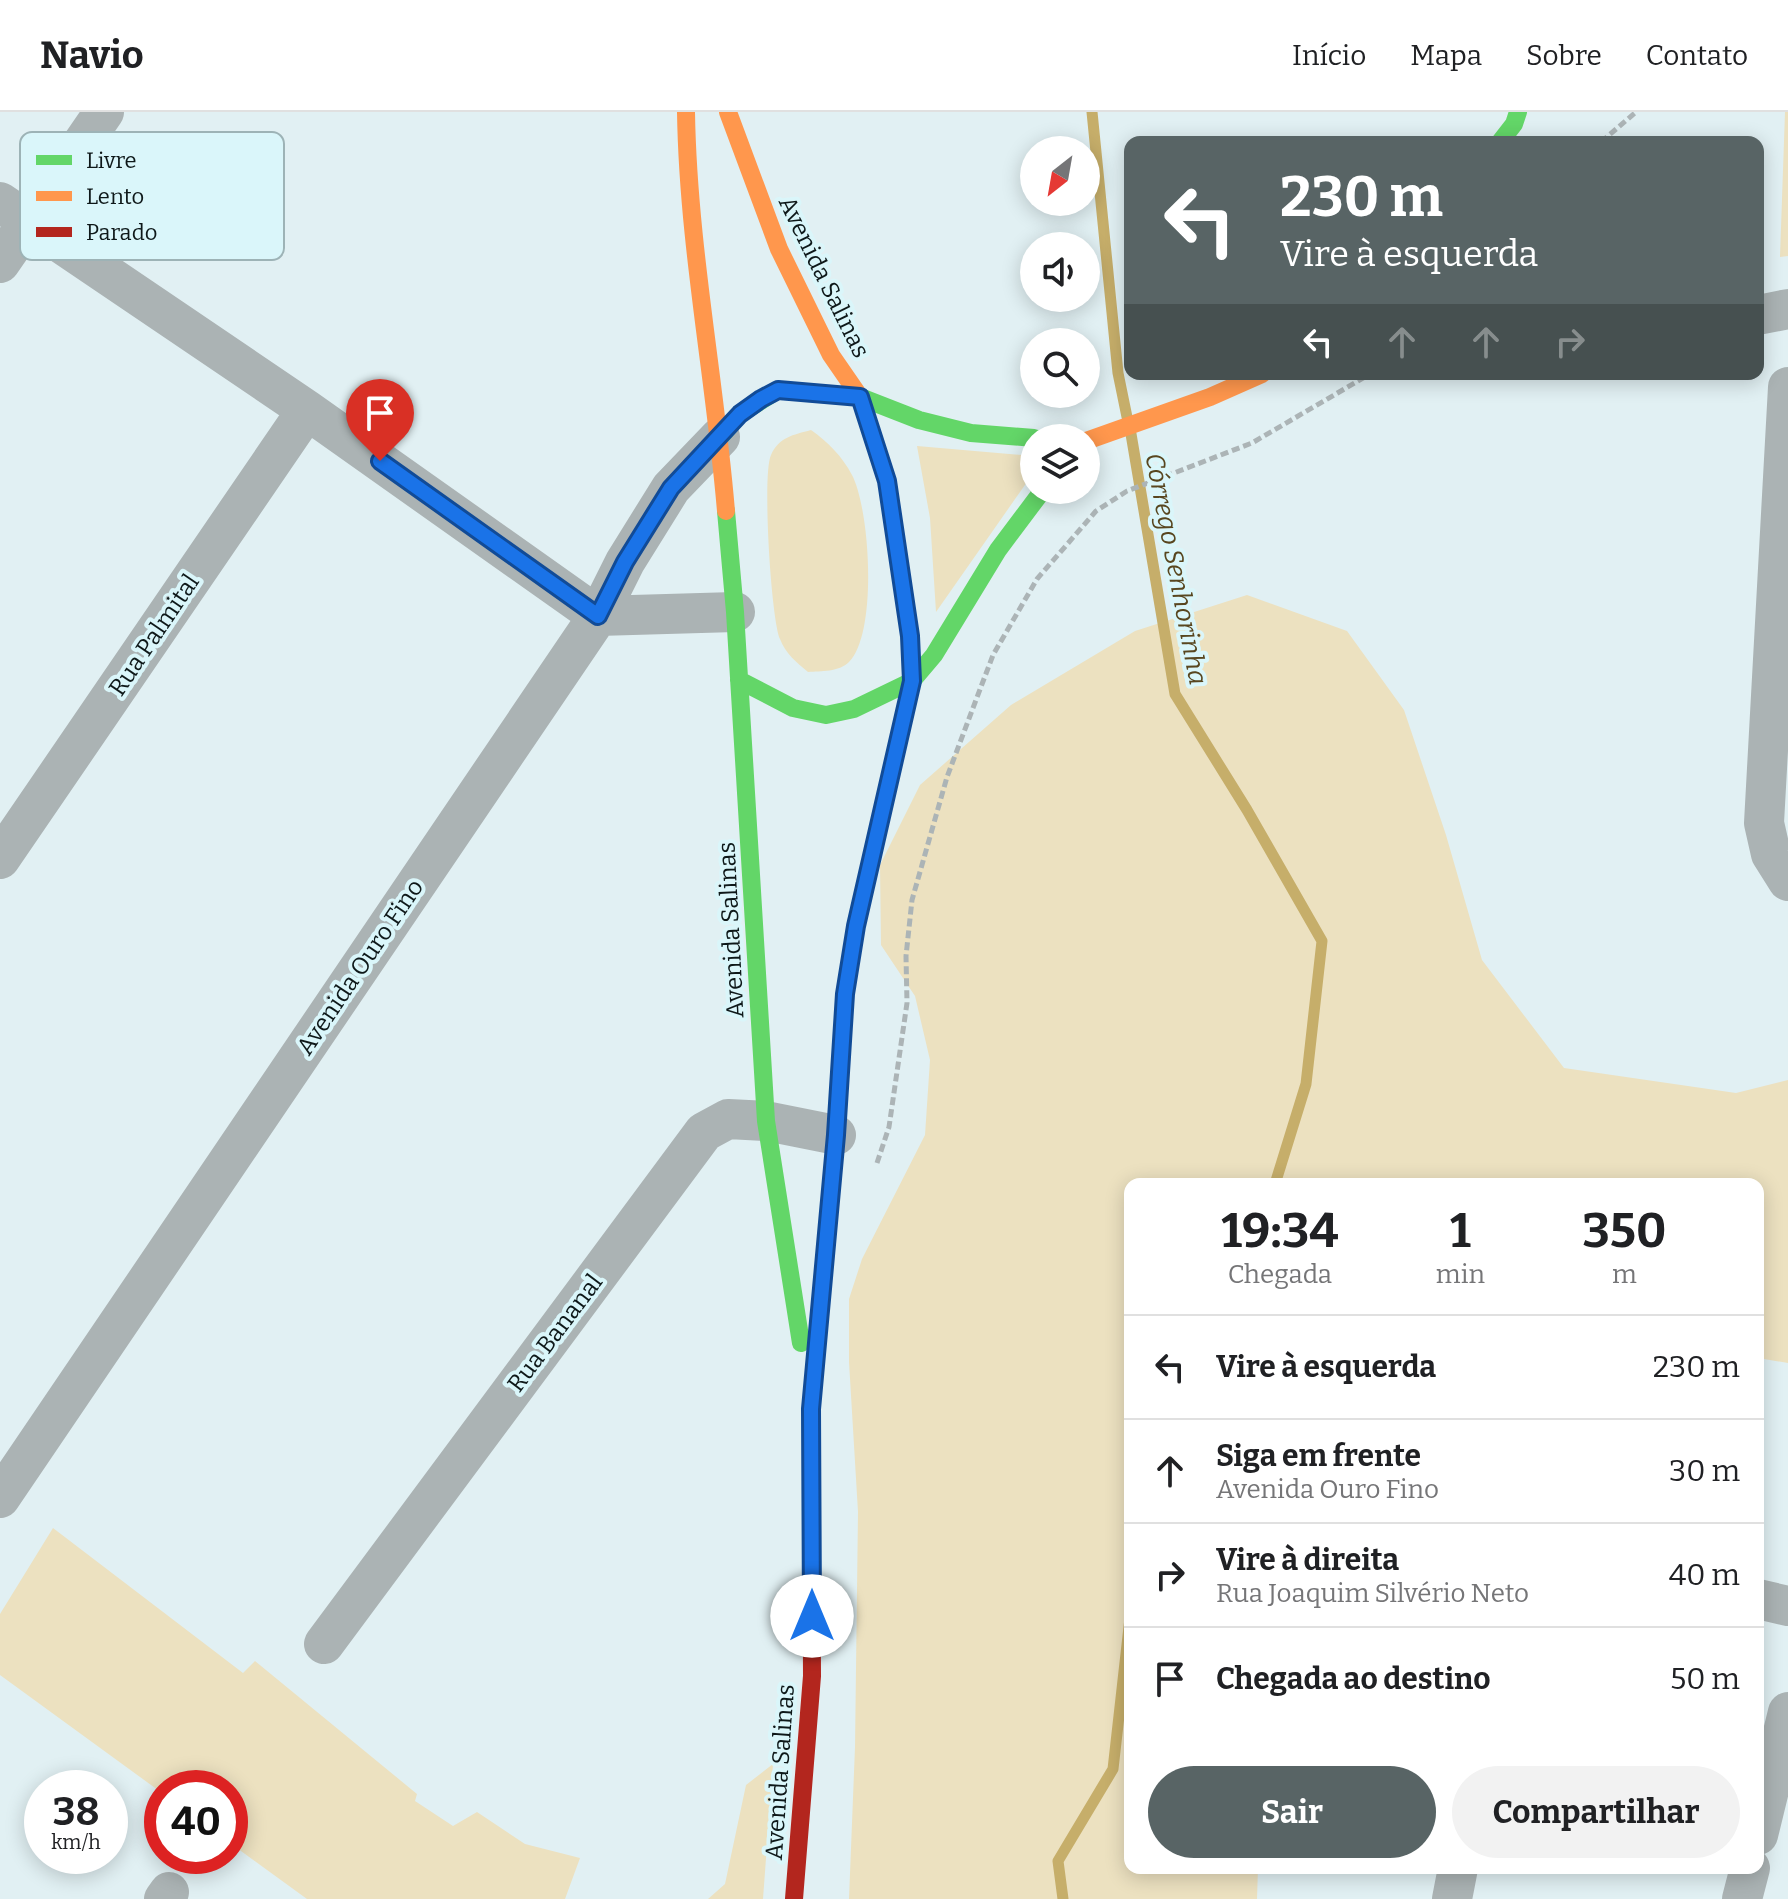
<!DOCTYPE html>
<html lang="pt">
<meta charset="utf-8">
<style>
body{margin:0;font-family:Bitter,serif;background:#f2f2f2;color:#202124;height:100vh;display:flex;flex-direction:column;font-size:30px;white-space:nowrap}
*{box-sizing:border-box;margin:0}
p{font-size:26px;color:#757577}
.icon{flex:none;width:44px;height:44px;fill:none;stroke:currentColor;stroke-width:2;stroke-linecap:round;stroke-linejoin:round}
.map{position:relative;flex:1;overflow:hidden}
.side{position:absolute;left:1124px;top:1066px;width:640px;height:696px;display:flex;flex-direction:column;background:#fff;border-radius:16px;box-shadow:0 4px 20px #0003}
.side>*{flex:none}
.guide{position:absolute;left:1124px;top:24px;width:640px;height:244px;border-radius:16px;box-shadow:0 4px 20px #0003;background:#586465;color:#fff;overflow:hidden}
.needle{width:52px;rotate:211deg}
.controls{position:absolute;left:1020px;top:24px;display:grid;gap:16px}
.controls a{display:grid;place-items:center;width:80px;height:80px;border-radius:50%;background:#fff;box-shadow:0 4px 20px #0003;font-size:40px}
.speed{position:absolute;left:24px;top:1658px;display:flex;gap:16px;font-size:40px;font-weight:700;text-align:center}
.speed>*{display:grid;place-content:center;width:104px;height:104px;border-radius:50%;background:#fff;box-shadow:0 4px 20px #0003;line-height:1}
.speed small{font-size:20px;font-weight:400}
.speed .limit{border:12px solid #d22;background:#fff;color:#111}
.pin{position:absolute;display:grid;place-items:center;width:68px;height:68px;color:#fff;margin:-82px -34px;border-radius:50% 50% 50% 0;rotate:-45deg;box-shadow:0 0 8px #0007}
.pin .icon{rotate:45deg}
.me{position:absolute;width:88px;margin:-44px;rotate:0deg;stroke-linejoin:round;filter:drop-shadow(0 0 6px #0008)}
.turn{display:flex;align-items:center;gap:28px;height:168px;padding:0 24px;font-size:36px}
.turn .icon{width:104px;height:104px;stroke-width:2.5}
.turn b{display:block;font-size:56px;line-height:68px}
.lanes{display:flex;align-items:center;height:76px;padding:0 24px;background:#0003;justify-content:center;gap:40px;direction:ltr}
.lanes .off{opacity:.35}
.eta{display:flex;justify-content:space-evenly;align-items:center;height:136px;text-align:center}
.eta b{font-size:48px;font-weight:700;line-height:56px}
.primary-button{display:flex;gap:16px;margin-top:auto;padding:16px 24px}
.primary-button a{flex:1;height:92px;border-radius:48px;background:#586465;color:#fff;font-size:32px;font-weight:700;line-height:92px;text-align:center}
.primary-button a+a{background:#f2f2f2;color:#202124}
ul{padding:0;list-style:none}
li{display:flex;align-items:center;gap:24px;height:104px;padding:0 24px;border-top:2px solid #e0e0e0}
li div{flex:1}
li b{display:block;font-size:30px}
li em{font-style:normal}
header{display:flex;align-items:center;gap:48px;box-sizing:border-box;height:112px;padding:0 40px;background:#fff;border-bottom:2px solid #e0e0e0}
header strong{font-size:38px}
nav{display:flex;gap:44px;margin-inline-start:auto;font-size:28px}
.map>svg:first-child{display:block}
.green{fill:#ece1c0}
.lines{fill:none;stroke-linecap:round;stroke-linejoin:round}
.stream{stroke:#c6ae6a;stroke-width:11}
.path{stroke:#acb4b6;stroke-width:5;stroke-dasharray:8 4;stroke-linecap:butt}
.street{stroke:#abb3b4;stroke-width:40}
.fast{stroke:#63d668;stroke-width:18}
.slow{stroke:#ff974d;stroke-width:18}
.jam{stroke:#b3261e;stroke-width:18}
.route-casing{stroke:#114b97;stroke-width:20}
.route{stroke:#1a73e8;stroke-width:14}
.labels{text-anchor:middle;dominant-baseline:central;stroke-width:8;stroke-linejoin:round;paint-order:stroke}
.street-label{font-size:24px;fill:#0e1819;stroke:#daf6fa}
.water-label{font-size:26px;font-style:italic;fill:#58461f;stroke:#daf6fa}
.key{fill:#daf6fa;stroke:#9db3b6;stroke-width:2}
.key-label{font-size:22px;fill:#0e1819}
</style>
<header>
<strong>Navio</strong>
<nav><a>Início</a><a>Mapa</a><a>Sobre</a><a>Contato</a></nav>
</header>
<div class="map">
<svg width="1788" height="1787" viewBox="0 0 1788 1787">
<rect width="100%" height="100%" fill="#e1f0f3"/>
<path class="green" d="M 1785,0 L 1788,0 L 1788,144 L 1780,145 Z
M 811,318 C 828,330 842,344 852,363 C 870,397 878,521 849,550 C 839,560 821,559 808,560 C 797,551 785,541 780,527 C 771,506 762,361 771,343 C 779,325 793,323 811,318 Z
M 917,334 L 1034,344 L 1034,360 L 936,500 L 930,406 Z
M 1247,483 L 1347,519 L 1404,598 L 1446,723 L 1482,848 L 1564,956 L 1736,981 L 1788,968 L 1788,1251 L 1758,1246 L 1758,1072 L 1130,1072 L 1130,1756 L 1258,1756 L 1257,1787 L 849,1787 L 855,1635 L 858,1400 L 849,1250 L 849,1187 L 862,1147 L 925,1023 L 930,948 L 915,884 L 881,833 L 880,753 L 920,673 L 1011,593 L 1135,519 Z
M 53,1416 L 243,1561 L 255,1549 L 417,1682 L 415,1689 L 453,1714 L 477,1700 L 525,1732 L 580,1746 L 565,1787 L 307,1787 L 230,1731 L 230,1676 L 162,1676 L 162,1681 L 0,1563 L 0,1502 Z
M 773,1652 L 763,1787 L 708,1787 L 725,1772 L 746,1673 Z"/>
<g class="lines">
<path class="stream" d="M 1092,0 L 1118,261 L 1127,305
M 1131,322 L 1175,582 L 1247,698 L 1322,829 L 1306,972 L 1275,1072
M 1063,1787 L 1058,1749 L 1113,1657 L 1130,1506"/>
<path class="path" d="M 1601,30 L 1636,0
M 877,1051 L 889,1015 L 907,891 L 906,844 L 912,788 L 947,665 L 993,543 L 1037,467 L 1096,399 L 1127,379 L 1252,331 L 1370,262"/>
<path class="street" d="M 0,90 L 307,298 L 598,504
M 0,151 L 104,0
M 1758,203 L 1788,197
M 1788,275 L 1764,711 L 1771,742 L 1788,769
M 598,504 L 735,500
M 0,747 L 307,298
M 0,1386 L 598,504 L 625,450 L 671,376 L 720,325
M 1758,1487 L 1788,1494
M 324,1532 L 704,1020 L 728,1007 L 766,1009 L 836,1023
M 1758,1723 L 1788,1600
M 164,1787 L 169,1780
M 1452,1787 L 1458,1756
M 1742,1787 L 1750,1756"/>
<path class="fast" d="M 1500,30 L 1514,12 L 1518,0
M 720,325 L 740,302 L 778,278 L 860,285 L 919,308 L 971,321 L 1034,326
M 726,399 L 735,500 L 766,1009 L 801,1231
M 739,568 L 793,596 L 826,603 L 854,597 L 912,569 L 934,543 L 998,438 L 1043,378
M 811,1299 L 836,1023 L 845,882 L 856,814 L 912,569 L 910,524 L 905,488"/>
<path class="slow" d="M 686,0 C 688,133 715,266 726,399
M 728,0 L 779,137 L 831,243 L 860,285 L 887,369 L 905,488
M 1086,329 L 1210,285 L 1262,262"/>
<path class="jam" d="M 794,1787 L 812,1564 L 811,1299"/>
</g>
<g class="lines">
<g class="route-casing">
<path id="route" d="M 380,349 L 598,504 L 625,450 L 671,376 L 740,302 L 761,287 L 778,278 L 860,285 L 887,369 L 910,524 L 912,569 L 856,814 L 845,882 L 836,1023 L 811,1297 L 812,1504"/>
</g>
<use href="#route" class="route"/>
</g>
<g class="labels">
<g class="street-label">
<text transform="translate(824 165) rotate(64)">Avenida Salinas</text>
<text transform="translate(154 523) rotate(-56)">Rua Palmital</text>
<text transform="translate(731 818) rotate(-93)">Avenida Salinas</text>
<text transform="translate(360 855) rotate(-56)">Avenida Ouro Fino</text>
<text transform="translate(555 1221) rotate(-53)">Rua Bananal</text>
<text transform="translate(780 1660) rotate(-86)">Avenida Salinas</text>
</g>
<g class="water-label">
<text transform="translate(1176 457) rotate(79)">Córrego Senhorinha</text>
</g>
</g>
<rect x="20" y="20" width="264" height="128" rx="12" class="key"/>
<rect x="36" y="43" width="36" height="10" fill="#63d668"/>
<rect x="36" y="79" width="36" height="10" fill="#ff974d"/>
<rect x="36" y="115" width="36" height="10" fill="#b3261e"/>
<g class="key-label">
<text x="86" y="56">Livre</text>
<text x="86" y="92">Lento</text>
<text x="86" y="128">Parado</text>
</g>
</svg>
<div class="controls">
<a><svg class="needle" viewBox="-14 -14 28 28"><path d="M0-13l5 13h-10z" fill="#e53935"/><path d="M0 13l5-13h-10z" fill="#757577"/></svg></a>
<a><svg class="icon" aria-label="sound" viewBox="0 0 24 24"><path d="M4 9h4l5-4v14l-5-4H4zM17 9q2 3 0 6"/></svg></a>
<a><svg class="icon" aria-label="search" viewBox="0 0 24 24"><circle cx="10" cy="10" r="6"/><path d="M15 15l6 6"/></svg></a>
<a><svg class="icon" aria-label="layers" viewBox="0 0 24 24"><path d="M12 4l9 5-9 5-9-5zM3 14l9 5 9-5"/></svg></a>
</div>
<div class="speed"><div>38<small>km/h</small></div><div class="limit">40</div></div>
<div class="pin" style="left:380px;top:349px;background:#d93025"><svg class="icon" aria-label="arrive" viewBox="0 0 24 24"><path d="M6 21V4h12l-3 4 3 4H6"/></svg></div>
<svg class="me" style="left:812px;top:1504px" viewBox="-20 -20 40 40"><circle r="19" fill="#fff"/><path d="M0-13L10 11 0 6-10 11z" fill="#1a73e8"/></svg>
<div class="guide">
<div class="turn"><svg class="icon" aria-label="left" viewBox="0 0 24 24"><path d="M17 20v-9H6M10 6l-5 5 5 5"/></svg><div><b>230 m</b>Vire à esquerda</div></div>
<div class="lanes"><svg class="icon" aria-label="left" viewBox="0 0 24 24"><path d="M17 20v-9H6M10 6l-5 5 5 5"/></svg><svg class="icon off" aria-label="ahead" viewBox="0 0 24 24"><path d="M12 20V5M6 11l6-6 6 6"/></svg><svg class="icon off" aria-label="ahead" viewBox="0 0 24 24"><path d="M12 20V5M6 11l6-6 6 6"/></svg><svg class="icon off" aria-label="right" viewBox="0 0 24 24"><path d="M7 20v-9h11M14 6l5 5-5 5"/></svg></div>
</div>
<section class="side">
<div class="eta">
<div><b>19:34</b><p>Chegada</p></div>
<div><b>1</b><p>min</p></div>
<div><b>350</b><p>m</p></div>
</div>
<ul>
<li><svg class="icon" aria-label="left" viewBox="0 0 24 24"><path d="M17 20v-9H6M10 6l-5 5 5 5"/></svg><div><b>Vire à esquerda</b></div><em>230 m</em></li>
<li><svg class="icon" aria-label="ahead" viewBox="0 0 24 24"><path d="M12 20V5M6 11l6-6 6 6"/></svg><div><b>Siga em frente</b><p>Avenida Ouro Fino</p></div><em>30 m</em></li>
<li><svg class="icon" aria-label="right" viewBox="0 0 24 24"><path d="M7 20v-9h11M14 6l5 5-5 5"/></svg><div><b>Vire à direita</b><p>Rua Joaquim Silvério Neto</p></div><em>40 m</em></li>
<li><svg class="icon" aria-label="arrive" viewBox="0 0 24 24"><path d="M6 21V4h12l-3 4 3 4H6"/></svg><div><b>Chegada ao destino</b></div><em>50 m</em></li>
</ul>
<div class="primary-button"><a>Sair</a><a>Compartilhar</a></div>
</section>
</div>
